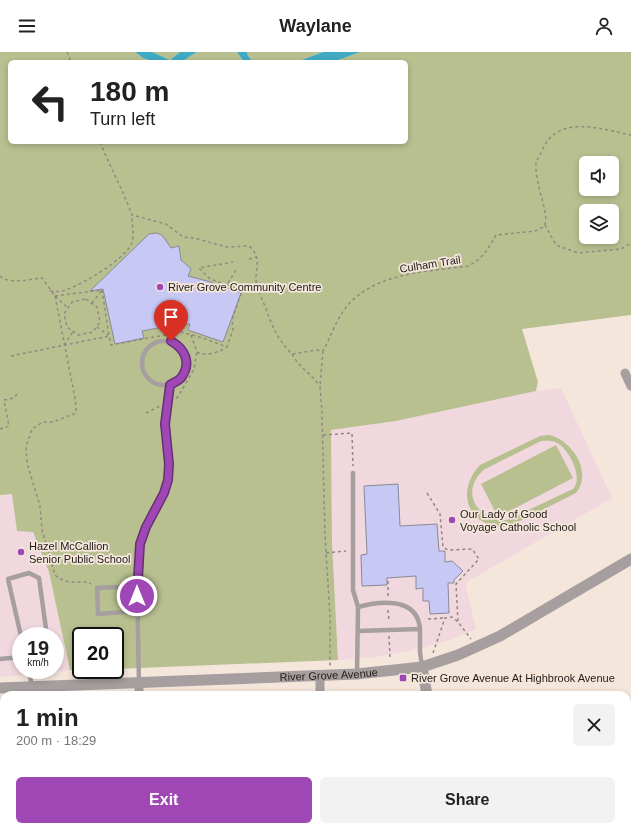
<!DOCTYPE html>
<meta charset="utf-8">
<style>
body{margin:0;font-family:Helvetica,sans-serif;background:#f2f2f2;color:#222;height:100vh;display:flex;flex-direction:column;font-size:15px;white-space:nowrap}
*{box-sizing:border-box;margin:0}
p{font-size:13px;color:#767676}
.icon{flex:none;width:22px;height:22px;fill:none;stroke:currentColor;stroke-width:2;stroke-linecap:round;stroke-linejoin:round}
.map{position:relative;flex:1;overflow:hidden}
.drawer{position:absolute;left:0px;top:639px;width:631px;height:140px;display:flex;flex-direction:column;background:#fff;border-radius:12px 12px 0 0;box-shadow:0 2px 6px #0003}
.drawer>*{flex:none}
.banner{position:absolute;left:8px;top:8px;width:400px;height:84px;border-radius:6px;box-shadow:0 2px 6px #0003;background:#fff;color:#222;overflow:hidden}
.buttons{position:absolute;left:579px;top:104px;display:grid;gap:8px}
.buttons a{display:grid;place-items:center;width:40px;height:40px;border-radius:6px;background:#fff;box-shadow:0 2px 6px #0003;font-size:20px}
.speed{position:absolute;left:12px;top:575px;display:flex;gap:8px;font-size:20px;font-weight:700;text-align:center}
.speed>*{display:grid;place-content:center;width:52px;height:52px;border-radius:50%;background:#fff;box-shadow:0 2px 6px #0003;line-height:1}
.speed small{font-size:10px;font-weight:400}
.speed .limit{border:2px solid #111;border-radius:6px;background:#fff;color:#111}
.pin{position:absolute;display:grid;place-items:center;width:34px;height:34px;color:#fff;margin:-41px -17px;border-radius:50% 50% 50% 0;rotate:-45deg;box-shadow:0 0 4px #0007}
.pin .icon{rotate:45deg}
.me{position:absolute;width:44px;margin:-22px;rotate:0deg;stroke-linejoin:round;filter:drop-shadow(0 0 3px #0008)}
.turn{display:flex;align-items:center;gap:14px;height:84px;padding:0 16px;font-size:18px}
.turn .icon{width:52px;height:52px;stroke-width:2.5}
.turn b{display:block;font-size:28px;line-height:34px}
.round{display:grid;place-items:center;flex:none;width:42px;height:42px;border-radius:6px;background:#f2f2f2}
.head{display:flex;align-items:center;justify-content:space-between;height:68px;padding:0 16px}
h1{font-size:24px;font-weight:600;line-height:30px}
.button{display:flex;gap:8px;margin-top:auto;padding:8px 16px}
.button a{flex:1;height:46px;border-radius:6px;background:#9f48b5;color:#fff;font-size:16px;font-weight:600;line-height:46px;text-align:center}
.button a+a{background:#f2f2f2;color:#222}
header{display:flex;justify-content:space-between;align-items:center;height:52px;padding:0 16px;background:#fff;font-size:18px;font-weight:600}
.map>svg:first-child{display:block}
.education{fill:#f1d7de;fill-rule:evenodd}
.green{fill:#b8c090;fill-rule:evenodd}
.water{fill:#41abc4}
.building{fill:#c7c8f4;stroke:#898a98}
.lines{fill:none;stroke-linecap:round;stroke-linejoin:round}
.path{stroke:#928881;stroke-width:1.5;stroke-dasharray:3 3;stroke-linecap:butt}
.service{stroke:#a69e9f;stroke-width:4.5}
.minor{stroke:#a69e9f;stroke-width:9}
.tertiary{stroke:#a69e9f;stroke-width:11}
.route-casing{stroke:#672f76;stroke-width:10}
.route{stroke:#9f48b5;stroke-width:7}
.poi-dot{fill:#9f48b5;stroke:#f5e6dc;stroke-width:1.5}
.labels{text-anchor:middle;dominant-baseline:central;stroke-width:3.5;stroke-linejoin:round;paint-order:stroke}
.street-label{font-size:11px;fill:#201b17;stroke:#f5e6dc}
.poi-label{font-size:11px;fill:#201b17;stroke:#f5e6dc;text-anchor:start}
</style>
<header><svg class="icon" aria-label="menu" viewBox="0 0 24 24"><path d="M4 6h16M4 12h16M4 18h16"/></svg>Waylane<svg class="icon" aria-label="person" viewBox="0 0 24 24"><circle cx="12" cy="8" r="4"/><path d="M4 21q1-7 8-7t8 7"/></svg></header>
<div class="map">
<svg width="631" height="779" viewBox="0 0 631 779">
<rect width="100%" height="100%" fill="#f5e6dc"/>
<path class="education" d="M 561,336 L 612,446 L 465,531 L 476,577 L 450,588 L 409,599 L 375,605 L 338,608 L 332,491 L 331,378 L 396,369 L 536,339 Z
M 0,371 L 33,480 L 49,521 L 70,618 L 0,625 ZM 21,584 L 55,584 L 55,618 L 21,618 Z"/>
<path class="green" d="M 0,0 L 135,0 L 143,6 L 155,10 L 10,10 L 10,90 L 406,90 L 406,10 L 333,10 L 335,9 L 360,0 L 631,0 L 631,263 L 522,277 L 538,330 L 536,339 L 396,369 L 331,378 L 332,491 L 338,608 L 115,617 L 115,584 L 81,584 L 81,618 L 70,618 L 49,520 L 33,480 L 17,479 L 12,442 L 0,443 ZM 586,111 L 612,111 L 612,137 L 586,137 ZM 586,159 L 612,159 L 612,185 L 586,185 Z
M 152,0 L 180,0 L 170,8 Z
M 197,0 L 237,0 L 244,10 L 181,10 Z
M 247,0 L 323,0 L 296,10 L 254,10 L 248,4 Z
M 549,383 C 572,388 593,420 576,441 L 508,475 C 469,477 454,441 480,413 L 540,384 ZM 541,389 C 546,389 552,388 557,391 C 569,397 584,426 573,437 L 507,468 C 500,468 494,468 488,464 C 468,453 467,431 485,417 Z
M 556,393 L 573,426 L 498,465 L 481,432 Z"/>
<path class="water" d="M 135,0 L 152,0 L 170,8 L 180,0 L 197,0 L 181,10 L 155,10 L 143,6 Z
M 237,0 L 247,0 L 248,4 L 254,10 L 244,10 Z
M 323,0 L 360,0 L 333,10 L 296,10 Z"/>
<path class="building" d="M 156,181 L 162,183 L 171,196 L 179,194 L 181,208 L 191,217 L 188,224 L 207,229 L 241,241 L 223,290 L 188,278 L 190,272 L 173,273 L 142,279 L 144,286 L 115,292 L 103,237 L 90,239 L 149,182 Z
M 398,432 L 400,474 L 437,472 L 439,499 L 445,499 L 445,510 L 452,509 L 463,519 L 454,528 L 454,531 L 448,531 L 449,561 L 430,562 L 429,549 L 423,549 L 423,536 L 416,537 L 416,524 L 387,526 L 387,533 L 362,534 L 361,503 L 367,502 L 364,434 Z"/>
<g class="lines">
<path class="path" d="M 67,0 L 71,10
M 100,90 C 110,115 123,138 132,163 L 166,172 L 183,185 L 194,186 L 227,195 L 249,194 C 264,207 253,218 257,234 C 259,241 262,248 265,254 C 272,274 277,287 292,302 L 316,298 L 323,299 C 330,286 335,271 344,258 C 372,220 426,220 468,214 C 484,206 488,197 496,183 L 535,179 C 539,177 544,176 545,172 C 548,164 541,145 539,136 C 538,129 535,118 536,111 C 537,107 541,102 543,97 C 558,62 602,77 631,83
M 545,173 L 556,193 L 578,201 L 621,197 L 631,191
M 249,207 L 257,205
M 0,224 C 10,233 29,227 42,226 L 55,244 L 68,256
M 227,233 L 210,227 L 199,216 L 233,210
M 102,238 L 109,284
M 50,239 C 57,240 62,240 68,237 C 85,231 125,207 132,191 C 134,185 132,170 132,163
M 55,244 L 75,346 L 76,355 L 76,361 L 53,370 L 43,370 L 32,377 L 26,395 L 27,411 L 40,454 L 42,478 L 55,523 C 65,532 75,530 88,530 L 91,532
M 55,244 L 102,238
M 86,247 L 97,255 L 100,270 L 93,280 L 78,283 L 67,275 L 64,262 L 72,250 Z
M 92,251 L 102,238
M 97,275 L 108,283
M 191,283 L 197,300 C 205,305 220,300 227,295
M 64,293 L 73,280
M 323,299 L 320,334 L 322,361 L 325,483 L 330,565 L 330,614
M 292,302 C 299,315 311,322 320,334
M 11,304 L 109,284 L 111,293 L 181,280 L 203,286 L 227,295 L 233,277 L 232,268 L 242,239 L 227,233 L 237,216
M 176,346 L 178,345 L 194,317 L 197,300
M 146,361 L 160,354
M 0,377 L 9,374 L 4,348 L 14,346 L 17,342
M 323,383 L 352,381 L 353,414
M 427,441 L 440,462 L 443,495 L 448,498 L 472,497 L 479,507 L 456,532 L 458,570 L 471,587
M 326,501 L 346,499
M 388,544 L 388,528
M 388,558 L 389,570
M 428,567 L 445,566
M 389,584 L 390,605
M 433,601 L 445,566 L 452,565 L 458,570"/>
<path class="service" d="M142 311a22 22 0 1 1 44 0a22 22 0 1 1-44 0Z
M 353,421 L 353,538 L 358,555 L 357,622
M 137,534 L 97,536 L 98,562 L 137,559
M 358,555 C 362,554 366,553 371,552 C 392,549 418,550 420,577
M 358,579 L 420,577 L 420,600 L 422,615
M 21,584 L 8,527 L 29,521 L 39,526 L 47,584
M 0,607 L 21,605
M 29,618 L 32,635
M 139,631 L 137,534 L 138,508 L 140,492 L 146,475 L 164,441 L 168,428 L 169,412 L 165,372 L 170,333"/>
<path class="minor" d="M 625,321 L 631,334
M 139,631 L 139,643
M 320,643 L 320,623
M 627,654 L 631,653
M 147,775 L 148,779
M 24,779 L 25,775"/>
<g class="tertiary">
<path d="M 422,615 L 427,643"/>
<path id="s1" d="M 0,636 L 357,622 L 422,615 L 458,603 L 500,584 L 631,507"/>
<path d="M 443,779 L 443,775"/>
</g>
</g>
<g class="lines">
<g class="route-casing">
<path id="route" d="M 137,544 L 140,492 L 146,475 L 164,441 L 168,428 L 169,412 L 165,372 L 170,333 C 173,331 178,329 181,326 C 192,311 185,297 171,289"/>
</g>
<use href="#route" class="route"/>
</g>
<g class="poi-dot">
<circle cx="160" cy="235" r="4"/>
<circle cx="452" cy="468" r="4"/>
<circle cx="21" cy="500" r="4"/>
<rect x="399" y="622" width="8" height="8" rx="2"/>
</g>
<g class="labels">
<g class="street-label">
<text transform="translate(430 212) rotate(-9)">Culham Trail</text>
<text stroke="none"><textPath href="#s1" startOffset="329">River Grove Avenue</textPath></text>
</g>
<g class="poi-label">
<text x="168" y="235">River Grove Community Centre</text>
<text x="460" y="462">Our Lady of Good<tspan x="460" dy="13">Voyage Catholic School</tspan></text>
<text x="29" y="494">Hazel McCallion<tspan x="29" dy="13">Senior Public School</tspan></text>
<text x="411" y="626">River Grove Avenue At Highbrook Avenue</text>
</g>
</g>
</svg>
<div class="buttons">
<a><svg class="icon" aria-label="sound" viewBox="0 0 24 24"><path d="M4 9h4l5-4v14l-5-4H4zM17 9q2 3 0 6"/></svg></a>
<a><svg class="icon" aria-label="layers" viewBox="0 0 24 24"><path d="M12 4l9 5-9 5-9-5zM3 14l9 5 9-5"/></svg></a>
</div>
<div class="speed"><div>19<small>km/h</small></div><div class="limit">20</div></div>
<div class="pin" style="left:171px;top:289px;background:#d93025"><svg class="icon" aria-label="arrive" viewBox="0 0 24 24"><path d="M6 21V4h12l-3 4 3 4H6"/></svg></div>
<svg class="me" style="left:137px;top:544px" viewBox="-20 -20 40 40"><circle r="17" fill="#9f48b5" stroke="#fff" stroke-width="3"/><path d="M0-11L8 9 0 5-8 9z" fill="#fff"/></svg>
<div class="banner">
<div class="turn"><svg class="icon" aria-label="left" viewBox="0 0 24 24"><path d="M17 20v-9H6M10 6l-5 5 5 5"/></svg><div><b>180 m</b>Turn left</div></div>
</div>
<section class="drawer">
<div class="head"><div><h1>1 min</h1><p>200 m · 18:29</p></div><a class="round"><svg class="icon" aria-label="close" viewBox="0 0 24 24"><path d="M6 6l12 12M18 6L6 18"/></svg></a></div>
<div class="button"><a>Exit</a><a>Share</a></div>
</section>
</div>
